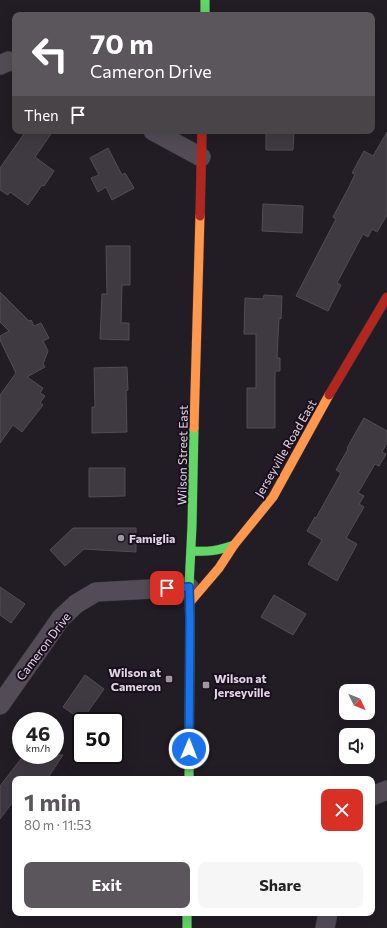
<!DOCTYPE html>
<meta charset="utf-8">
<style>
body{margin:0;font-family:Commissioner,sans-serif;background:#f6f6f6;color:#222;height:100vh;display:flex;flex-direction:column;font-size:15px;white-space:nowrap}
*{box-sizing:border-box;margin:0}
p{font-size:13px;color:#767676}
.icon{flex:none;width:22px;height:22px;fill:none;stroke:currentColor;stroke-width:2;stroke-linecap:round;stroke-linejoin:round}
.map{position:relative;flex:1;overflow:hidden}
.details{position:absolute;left:12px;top:776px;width:363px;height:140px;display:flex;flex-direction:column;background:#fff;border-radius:8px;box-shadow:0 4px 16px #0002}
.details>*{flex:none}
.banner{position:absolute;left:12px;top:12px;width:363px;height:122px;border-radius:8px;box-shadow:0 4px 16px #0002;background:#5a565b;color:#fff;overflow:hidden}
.needle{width:26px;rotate:133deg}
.fabs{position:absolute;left:339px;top:684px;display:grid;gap:8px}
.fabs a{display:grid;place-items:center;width:36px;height:36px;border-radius:8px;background:#fff;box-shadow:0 4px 16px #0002;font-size:20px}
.speed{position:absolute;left:12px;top:712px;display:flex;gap:8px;font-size:20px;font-weight:700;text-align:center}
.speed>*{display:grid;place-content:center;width:52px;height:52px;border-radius:50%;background:#fff;box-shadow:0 4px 16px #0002;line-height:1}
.speed small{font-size:10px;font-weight:400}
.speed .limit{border:2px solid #111;border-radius:6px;background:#fff;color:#111}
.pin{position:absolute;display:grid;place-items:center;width:34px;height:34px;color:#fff;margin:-17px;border-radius:8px;box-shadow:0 2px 6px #0006}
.me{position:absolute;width:44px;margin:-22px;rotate:1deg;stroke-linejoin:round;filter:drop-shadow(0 0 3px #0008)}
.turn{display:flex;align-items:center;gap:14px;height:84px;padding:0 12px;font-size:18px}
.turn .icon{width:52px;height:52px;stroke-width:2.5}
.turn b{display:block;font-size:28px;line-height:34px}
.then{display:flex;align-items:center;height:38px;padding:0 12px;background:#0003;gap:8px;font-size:15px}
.round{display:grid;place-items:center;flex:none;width:42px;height:42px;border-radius:8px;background:#f6f6f6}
.summary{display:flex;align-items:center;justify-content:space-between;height:68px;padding:0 12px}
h1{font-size:24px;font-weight:700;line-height:30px;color:#5a565b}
.cta{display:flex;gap:8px;margin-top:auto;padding:8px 12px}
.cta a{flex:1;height:46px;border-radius:8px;background:#5a565b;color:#fff;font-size:16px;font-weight:700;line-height:46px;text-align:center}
.cta a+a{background:#f6f6f6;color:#222}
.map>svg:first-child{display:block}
.building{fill:#3f3a41;stroke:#524d54}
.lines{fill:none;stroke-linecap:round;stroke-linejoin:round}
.street-casing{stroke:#3c373e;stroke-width:20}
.fast-casing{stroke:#3c373e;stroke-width:10}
.slow-casing{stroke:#3c373e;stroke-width:10}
.jam-casing{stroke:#3c373e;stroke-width:10}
.street{stroke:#534c57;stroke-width:19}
.fast{stroke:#63d668;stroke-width:9}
.slow{stroke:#ff974d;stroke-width:9}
.jam{stroke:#b3261e;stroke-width:9}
.route-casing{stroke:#114b97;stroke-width:10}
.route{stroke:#1a73e8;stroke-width:7}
.poi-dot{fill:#9e96a0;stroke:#1b0f1f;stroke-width:1.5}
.labels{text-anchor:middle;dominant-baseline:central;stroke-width:4;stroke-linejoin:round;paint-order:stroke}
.street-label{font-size:12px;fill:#e0d7e3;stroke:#1b0f1f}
.poi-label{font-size:12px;font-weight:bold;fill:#e0d7e3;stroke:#1b0f1f;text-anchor:start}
</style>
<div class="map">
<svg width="387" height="928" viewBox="0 0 387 928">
<rect width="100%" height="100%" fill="#221c24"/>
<path class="building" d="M 26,131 L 53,131 L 35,157 L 54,171 L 44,186 L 42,185 L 28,205 L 10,192 L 8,195 L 0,190 L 0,168 Z
M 266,132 L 294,132 L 293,150 L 266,150 Z
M 387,132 L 387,215 L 377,232 L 372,229 L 368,237 L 363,234 L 337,283 L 341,285 L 328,311 L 296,296 L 336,219 L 333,217 L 350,185 L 355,174 L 352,173 L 364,151 L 373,156 Z
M 108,148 L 122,175 L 125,173 L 134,188 L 112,200 L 106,187 L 98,192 L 91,178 L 99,175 L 90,158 Z
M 263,204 L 303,206 L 302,233 L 262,231 Z
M 106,246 L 130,246 L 130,285 L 122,285 L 121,323 L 129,323 L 129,340 L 100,339 L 102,294 L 107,294 Z
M 0,292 L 29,321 L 31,320 L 34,326 L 41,323 L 49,338 L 43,341 L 48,351 L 43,364 L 45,367 L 27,377 L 43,388 L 40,393 L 45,396 L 40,403 L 43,405 L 22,432 L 13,425 L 0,443 L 0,395 L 16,373 L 0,340 L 0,336 L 9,331 L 0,322 Z
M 264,295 L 282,296 L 281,319 L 279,318 L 277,358 L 280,358 L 280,371 L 275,371 L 275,428 L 247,428 L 247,388 L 256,388 L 256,334 L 244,334 L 245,298 L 263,299 Z
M 127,367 L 128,390 L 126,391 L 127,432 L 92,433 L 92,407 L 95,407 L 94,368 Z
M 364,418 L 387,431 L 387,443 L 382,452 L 386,454 L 379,466 L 375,464 L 358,493 L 364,496 L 359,504 L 364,507 L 346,538 L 357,544 L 337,581 L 308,564 L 322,540 L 307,531 L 315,517 L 316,518 L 341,473 L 336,470 L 348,449 L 347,448 Z
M 89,468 L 125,468 L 125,496 L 89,497 Z
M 73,528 L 136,528 L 136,552 L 84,549 L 65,566 L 50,550 Z
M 0,587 L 25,604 L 11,623 L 0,615 Z
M 274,595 L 306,614 L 293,635 L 261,617 Z
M 85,675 L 104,689 L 82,720 L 63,707 Z
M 24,755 L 63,755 L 47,779 L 15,779 L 15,799 L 0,819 L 0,786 Z"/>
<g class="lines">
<g class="street-casing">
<path id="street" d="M 0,65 L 9,61 L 15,62
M 153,131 L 201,157
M 0,705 L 61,618 L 76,604 L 96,592 L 189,587
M 372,796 L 387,790
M 325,928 L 328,913"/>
</g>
<g class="fast-casing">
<path id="fast" d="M 205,0 L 205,15
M 191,551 C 208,552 217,551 234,545
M 189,779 L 190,618 L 189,587 L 192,526 L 194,428
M 187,913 L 187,928"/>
</g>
<g class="slow-casing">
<path id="slow" d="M 194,428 L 200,216
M 190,602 L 219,568 L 234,545 L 273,497 L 329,395"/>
</g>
<g class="jam-casing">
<path id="jam" d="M 200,216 L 202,131
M 329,395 L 387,297"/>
</g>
<use href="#street" class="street"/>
<use href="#fast" class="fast"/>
<use href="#slow" class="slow"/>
<use href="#jam" class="jam"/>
</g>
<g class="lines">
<g class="route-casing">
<path id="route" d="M 167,588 L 189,587 L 190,618 L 189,749"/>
</g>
<use href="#route" class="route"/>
</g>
<g class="poi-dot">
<circle cx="121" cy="538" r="4"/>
<rect x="165" y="675" width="8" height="8" rx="2"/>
<rect x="202" y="681" width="8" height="8" rx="2"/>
</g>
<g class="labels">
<g class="street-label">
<text transform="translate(285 448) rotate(-60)">Jerseyville Road East</text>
<text transform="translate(182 455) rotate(-89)">Wilson Street East</text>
<text transform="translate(43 646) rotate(-53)">Cameron Drive</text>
</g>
<g class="poi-label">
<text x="129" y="538">Famiglia</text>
<text x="161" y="672" text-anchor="end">Wilson at<tspan x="161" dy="14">Cameron</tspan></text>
<text x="214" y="678">Wilson at<tspan x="214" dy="14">Jerseyville</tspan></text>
</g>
</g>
</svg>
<div class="fabs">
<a><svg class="needle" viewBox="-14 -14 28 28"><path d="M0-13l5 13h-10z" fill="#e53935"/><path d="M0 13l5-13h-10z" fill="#767676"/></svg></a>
<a><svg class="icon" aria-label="sound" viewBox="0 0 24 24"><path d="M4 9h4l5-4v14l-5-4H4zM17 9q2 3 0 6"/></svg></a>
</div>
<div class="speed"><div>46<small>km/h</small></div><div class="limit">50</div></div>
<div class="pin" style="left:167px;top:588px;background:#d93025"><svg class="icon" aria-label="arrive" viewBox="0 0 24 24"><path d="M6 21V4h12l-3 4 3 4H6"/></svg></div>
<svg class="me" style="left:189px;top:749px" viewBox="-20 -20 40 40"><circle r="17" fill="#1a73e8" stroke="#fff" stroke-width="3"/><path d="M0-11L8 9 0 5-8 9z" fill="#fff"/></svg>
<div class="banner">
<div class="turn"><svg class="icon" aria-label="left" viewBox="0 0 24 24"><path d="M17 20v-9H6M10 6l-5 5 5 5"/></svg><div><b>70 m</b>Cameron Drive</div></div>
<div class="then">Then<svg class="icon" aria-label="arrive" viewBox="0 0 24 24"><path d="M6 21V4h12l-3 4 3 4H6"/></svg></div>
</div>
<section class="details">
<div class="summary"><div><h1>1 min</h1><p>80 m · 11:53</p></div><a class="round" style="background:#d93025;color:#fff"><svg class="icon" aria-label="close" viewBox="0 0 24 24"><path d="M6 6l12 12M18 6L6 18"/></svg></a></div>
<div class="cta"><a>Exit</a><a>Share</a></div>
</section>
</div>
